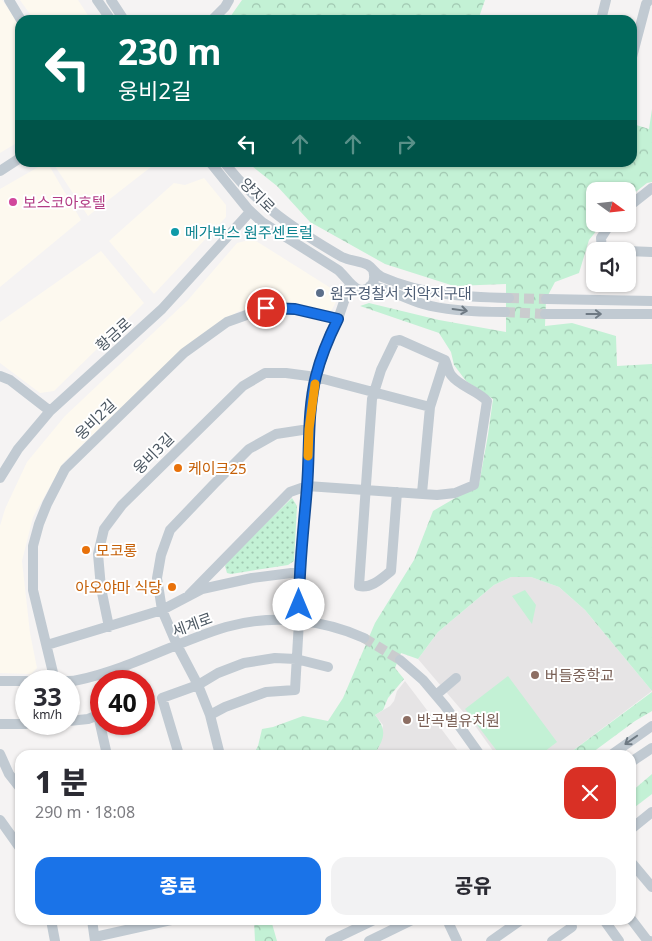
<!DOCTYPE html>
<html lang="ko">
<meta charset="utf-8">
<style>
body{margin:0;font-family:"Noto Sans","Noto Sans KR",sans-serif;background:#f2f2f3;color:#2b2b33;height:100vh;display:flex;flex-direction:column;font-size:19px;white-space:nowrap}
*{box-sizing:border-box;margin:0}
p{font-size:16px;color:#7c7c81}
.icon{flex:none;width:28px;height:28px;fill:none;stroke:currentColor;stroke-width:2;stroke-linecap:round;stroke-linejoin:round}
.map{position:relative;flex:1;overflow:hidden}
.side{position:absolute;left:15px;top:750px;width:621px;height:175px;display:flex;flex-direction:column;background:#fff;border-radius:15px;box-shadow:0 1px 4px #0004}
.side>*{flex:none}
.guide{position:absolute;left:15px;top:15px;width:622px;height:152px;border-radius:15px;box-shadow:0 1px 4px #0004;background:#00695c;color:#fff;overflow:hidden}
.needle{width:32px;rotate:105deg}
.buttons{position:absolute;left:586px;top:182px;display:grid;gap:10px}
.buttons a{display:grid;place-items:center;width:50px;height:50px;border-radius:10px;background:#fff;box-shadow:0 1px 4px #0004;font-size:25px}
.speed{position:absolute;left:15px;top:670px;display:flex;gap:10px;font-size:25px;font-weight:700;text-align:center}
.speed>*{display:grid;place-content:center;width:65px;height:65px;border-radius:50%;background:#fff;box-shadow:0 1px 4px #0004;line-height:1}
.speed small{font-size:12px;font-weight:400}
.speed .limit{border:8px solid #d22;background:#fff;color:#111}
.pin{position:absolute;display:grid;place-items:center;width:42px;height:42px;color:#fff;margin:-21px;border:2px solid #fff;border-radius:50%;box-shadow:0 1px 5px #0007}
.me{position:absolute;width:55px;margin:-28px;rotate:0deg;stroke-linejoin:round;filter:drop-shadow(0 0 4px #0008)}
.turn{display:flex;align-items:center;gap:18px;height:105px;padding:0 20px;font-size:22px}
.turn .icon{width:65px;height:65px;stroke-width:2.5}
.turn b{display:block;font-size:35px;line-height:42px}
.lanes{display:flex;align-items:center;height:48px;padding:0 20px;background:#0003;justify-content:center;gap:25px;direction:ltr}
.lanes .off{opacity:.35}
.round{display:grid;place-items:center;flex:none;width:52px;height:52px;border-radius:15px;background:#f2f2f3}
.summary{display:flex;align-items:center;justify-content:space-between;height:85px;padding:0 20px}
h1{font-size:30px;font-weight:800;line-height:38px}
.action{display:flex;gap:10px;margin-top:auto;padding:10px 20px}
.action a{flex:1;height:58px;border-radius:15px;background:#1a73e8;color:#fff;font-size:20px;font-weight:800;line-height:58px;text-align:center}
.action a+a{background:#f2f2f3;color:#2b2b33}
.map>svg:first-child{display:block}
.commercial{fill:#fdf9ef}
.education{fill:#e6e4e5}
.grass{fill:#c3f1d5}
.forest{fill:url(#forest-crowns)}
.park{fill:url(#park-dots)}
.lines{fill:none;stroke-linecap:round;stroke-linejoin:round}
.minor-tunnel{stroke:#caccce;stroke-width:10;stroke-dasharray:10 5;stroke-linecap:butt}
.minor{stroke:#c1cad2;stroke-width:10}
.oneway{stroke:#6e7983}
.route-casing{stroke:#114b97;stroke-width:12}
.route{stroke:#1a73e8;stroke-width:9}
.slow{stroke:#f59e0b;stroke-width:9}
.hotel-dot{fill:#d1479c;stroke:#fff;stroke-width:2}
.culture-dot{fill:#0f9aa8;stroke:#fff;stroke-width:2}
.service-dot{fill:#5c6f8a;stroke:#fff;stroke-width:2}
.food-dot{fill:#e8710a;stroke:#fff;stroke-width:2}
.education-dot{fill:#8d6e63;stroke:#fff;stroke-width:2}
.labels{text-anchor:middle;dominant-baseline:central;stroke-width:4;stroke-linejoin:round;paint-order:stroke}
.street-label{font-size:15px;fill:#4a5661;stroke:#fff}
.hotel-label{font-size:15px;fill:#b23c85;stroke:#fff;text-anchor:start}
.culture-label{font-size:15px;fill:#0d838f;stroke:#fff;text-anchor:start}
.service-label{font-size:15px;fill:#4e5e75;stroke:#fff;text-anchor:start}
.food-label{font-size:15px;fill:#c56008;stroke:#fff;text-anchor:start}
.education-label{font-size:15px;fill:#785e54;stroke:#fff;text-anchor:start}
</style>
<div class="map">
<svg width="652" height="941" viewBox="0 0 652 941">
<defs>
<pattern id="forest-crowns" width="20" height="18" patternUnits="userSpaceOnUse" patternTransform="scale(1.25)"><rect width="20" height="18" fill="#c3f1d5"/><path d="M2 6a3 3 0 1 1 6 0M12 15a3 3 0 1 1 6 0" fill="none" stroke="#a0c6b0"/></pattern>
<pattern id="park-dots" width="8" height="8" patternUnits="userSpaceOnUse" patternTransform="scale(1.25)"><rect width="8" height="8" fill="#c3f1d5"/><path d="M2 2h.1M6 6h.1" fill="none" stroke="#a0c6b0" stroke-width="1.8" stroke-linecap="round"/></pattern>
</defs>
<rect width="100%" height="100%" fill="#f5f3f3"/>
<path class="commercial" d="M 0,0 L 2,0 L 20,25 L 20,141 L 0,153 Z
M 20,0 L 78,0 L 91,20 L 34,20 Z
M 47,162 L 81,220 L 0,287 L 0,189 Z
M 53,163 L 156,163 L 88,216 Z
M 204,178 L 226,205 L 226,217 L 154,294 L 109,241 L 174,183 L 185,185 Z
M 253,239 L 337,292 L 336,302 L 331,311 L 307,307 L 278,304 L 239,311 L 201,335 L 156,374 L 63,463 L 33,517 L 22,561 L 30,633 L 37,668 L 31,674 L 0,673 L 0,526 L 5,509 L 27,462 L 65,416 L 188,300 L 237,243 Z
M 101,251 L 144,303 L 54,391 L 40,393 L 0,363 L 0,322 Z"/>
<path class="education" d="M 511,577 L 531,577 L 559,587 L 585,610 L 652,691 L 567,755 L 496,755 L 476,727 L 418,659 L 438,632 L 494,585 Z
M 405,681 L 461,755 L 374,755 L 379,747 L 383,725 L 375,715 L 390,706 L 394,701 L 397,691 Z"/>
<path class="grass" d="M 525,590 L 536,605 L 532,624 L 512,596 Z
M 508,676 L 557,742 L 540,755 L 500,755 L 465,709 Z"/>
<path class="forest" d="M 242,0 L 485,0 L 478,20 L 228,20 Z
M 652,109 L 652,182 L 647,183 L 628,198 L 628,191 L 595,191 L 595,224 L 602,224 L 589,240 L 579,273 L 555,282 L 546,299 L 545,326 L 572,323 L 616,336 L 617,366 L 652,364 L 652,691 L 585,610 L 559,587 L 531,577 L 511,577 L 494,585 L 438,632 L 418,659 L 401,653 L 395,668 L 404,679 L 388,698 L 383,710 L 375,715 C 388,731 384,739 374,755 L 253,755 L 258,746 L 262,729 L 273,727 L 303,716 L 328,721 L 343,698 L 375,623 L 414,560 L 433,511 L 479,484 L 488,435 L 493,399 L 466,381 L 454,365 L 451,352 L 439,333 L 360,306 L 369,303 L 439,320 L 506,332 L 506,284 L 454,286 L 385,264 L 310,222 L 277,186 L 248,163 L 440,162 L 455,167 L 458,162 L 632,162 L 633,124 L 649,129 Z
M 652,692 L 652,711 L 635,721 L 589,755 L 567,755 Z
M 652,774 L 652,794 L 631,810 L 631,792 Z
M 254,920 L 271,920 L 277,941 L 255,941 Z"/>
<path class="park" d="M 292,498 L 297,506 L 294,561 L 288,565 L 231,574 L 227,573 L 225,566 L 229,559 Z"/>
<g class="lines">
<path class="minor-tunnel" d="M 509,298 L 546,299
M 505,312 L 545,314
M 364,638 L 400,660"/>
<path class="minor" d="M 9,0 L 21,20
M 97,0 L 111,20
M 111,0 L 124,20
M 212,20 L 225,7 L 229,0
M 601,20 L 606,0
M 632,57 L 646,4 L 649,0
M 210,162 L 248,209 L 262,222 L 338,270 C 347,277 357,299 371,286 C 375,281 375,276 373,270
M 224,162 C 256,204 297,231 342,257 C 351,261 360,261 368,265 C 373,268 375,274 382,277 C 423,295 465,297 509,298
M 0,171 L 20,158
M 628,207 L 652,188
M 610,224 L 601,238 L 602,250 L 652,252
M 370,286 C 388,288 405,299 423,304 C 447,311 479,312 505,312
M 546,299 L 652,301
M 545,314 L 652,314
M 0,376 L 10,380 L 50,411
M 0,478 L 18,449 L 50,411 L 162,309 L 248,214
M 397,492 L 391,571 C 382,578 371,589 359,586 L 372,399 L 381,370 L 395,341 L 400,340 L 445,360
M 422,493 L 430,407 L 445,360
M 189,595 L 290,492 L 307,486 L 437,495 L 455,493 L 474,485 L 487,401 C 477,390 460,387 451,375 C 448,371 447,364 445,360
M 109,627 L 101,588 L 98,554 L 104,529 L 122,505 L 243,386 L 265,373 L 286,373 L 316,377 L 430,407
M 47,645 L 162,610 L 202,589 L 252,578 L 299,572
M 400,660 L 423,680 L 445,706 L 480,755
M 0,681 L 26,681
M 33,681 C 47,681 64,683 78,680 C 130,669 176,642 226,627 C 271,614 322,619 364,638
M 55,681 L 33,590 L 33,546 L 39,524 L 47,504 L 65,469 L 184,353 L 227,322 L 266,308 L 295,309 L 338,319
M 436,695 L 456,678
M 98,715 L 107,755
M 210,715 L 225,707 L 266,692 L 295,690 L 299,621 L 299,566 L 307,486 L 309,429 L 316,377 L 330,334 L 338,319 L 350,284
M 69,721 L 88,719 L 101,714
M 0,724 L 26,724
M 0,754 L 9,774 L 20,788
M 179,755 L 162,698 L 198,685 L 218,673 L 244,663 L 275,658 L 296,659 L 328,667
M 220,755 L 210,715 L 198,685 L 177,645 L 162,610 L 157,578 L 161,555 L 170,530 L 214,484 L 249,449 L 276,434 L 309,429
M 611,755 L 652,726
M 631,762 L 652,748
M 0,820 L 20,848
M 631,829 L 652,812
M 631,862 L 652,887
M 631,919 L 647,940 L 650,941
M 51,920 L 55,941
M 92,920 L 95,941
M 604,920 L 619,941
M 449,924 L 457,941
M 95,937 L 171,920
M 330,941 L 374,920
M 369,941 L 412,920
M 491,941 L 521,920
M 552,941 L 572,927"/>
</g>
<defs><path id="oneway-shaft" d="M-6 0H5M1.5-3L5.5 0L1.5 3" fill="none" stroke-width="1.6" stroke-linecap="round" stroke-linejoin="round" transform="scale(1.25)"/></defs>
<g class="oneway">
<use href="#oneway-shaft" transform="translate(460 310) rotate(8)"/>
<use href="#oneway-shaft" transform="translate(594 314)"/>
<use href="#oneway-shaft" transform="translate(631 740) rotate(145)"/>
</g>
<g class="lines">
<g class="route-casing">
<path id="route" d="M 266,308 L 295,309 L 338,319 C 329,337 321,356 316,376 C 307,412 310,450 307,487 C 304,526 299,565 299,605"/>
</g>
<use href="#route" class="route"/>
<path class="slow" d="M 308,456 L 309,429 L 315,384"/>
</g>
<circle class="hotel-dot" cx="13" cy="202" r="5"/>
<circle class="culture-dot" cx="175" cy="232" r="5"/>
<circle class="service-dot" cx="320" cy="293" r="5"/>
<g class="food-dot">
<circle cx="178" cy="468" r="5"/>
<circle cx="86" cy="550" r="5"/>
<circle cx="172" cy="587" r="5"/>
</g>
<g class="education-dot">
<circle cx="535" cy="675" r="5"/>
<circle cx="407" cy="720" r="5"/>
</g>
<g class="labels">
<g class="street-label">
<text transform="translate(258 195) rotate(45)">양지로</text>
<text transform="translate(113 334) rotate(-42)">황금로</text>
<text transform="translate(95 419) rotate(-44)">웅비2길</text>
<text transform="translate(153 453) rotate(-45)">웅비3길</text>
<text transform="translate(192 624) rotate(-20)">세계로</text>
</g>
<g class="hotel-label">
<text x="23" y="202">보스코아호텔</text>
</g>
<g class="culture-label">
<text x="185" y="232">메가박스 원주센트럴</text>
</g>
<g class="service-label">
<text x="330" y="293">원주경찰서 치악지구대</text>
</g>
<g class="food-label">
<text x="188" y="468">케이크25</text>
<text x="96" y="550">모코롱</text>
<text x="162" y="587" text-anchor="end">아오야마 식당</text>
</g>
<g class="education-label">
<text x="545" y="675">버들중학교</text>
<text x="417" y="720">반곡별유치원</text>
</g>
</g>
</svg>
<div class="buttons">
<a><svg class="needle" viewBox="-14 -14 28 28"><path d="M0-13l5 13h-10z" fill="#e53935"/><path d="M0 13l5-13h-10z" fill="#7c7c81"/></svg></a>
<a><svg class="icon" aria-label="sound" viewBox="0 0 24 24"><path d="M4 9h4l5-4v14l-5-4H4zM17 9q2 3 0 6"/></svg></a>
</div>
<div class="speed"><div>33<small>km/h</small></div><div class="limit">40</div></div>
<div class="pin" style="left:266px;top:308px;background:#d93025"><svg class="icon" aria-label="arrive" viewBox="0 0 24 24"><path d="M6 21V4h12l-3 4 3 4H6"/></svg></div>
<svg class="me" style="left:299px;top:605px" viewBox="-20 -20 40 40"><circle r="19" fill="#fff"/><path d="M0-13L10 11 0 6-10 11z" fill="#1a73e8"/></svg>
<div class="guide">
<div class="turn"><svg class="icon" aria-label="left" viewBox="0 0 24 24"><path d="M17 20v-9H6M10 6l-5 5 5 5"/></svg><div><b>230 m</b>웅비2길</div></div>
<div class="lanes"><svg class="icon" aria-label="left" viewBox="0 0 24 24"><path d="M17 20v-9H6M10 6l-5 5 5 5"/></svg><svg class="icon off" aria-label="ahead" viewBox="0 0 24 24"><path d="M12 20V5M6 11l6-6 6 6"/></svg><svg class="icon off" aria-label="ahead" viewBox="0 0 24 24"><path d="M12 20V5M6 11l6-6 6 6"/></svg><svg class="icon off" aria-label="right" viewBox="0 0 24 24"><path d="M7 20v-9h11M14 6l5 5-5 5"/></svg></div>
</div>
<section class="side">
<div class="summary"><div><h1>1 분</h1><p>290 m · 18:08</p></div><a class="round" style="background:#d93025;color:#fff"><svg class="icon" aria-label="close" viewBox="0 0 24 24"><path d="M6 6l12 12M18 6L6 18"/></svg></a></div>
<div class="action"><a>종료</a><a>공유</a></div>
</section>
</div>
